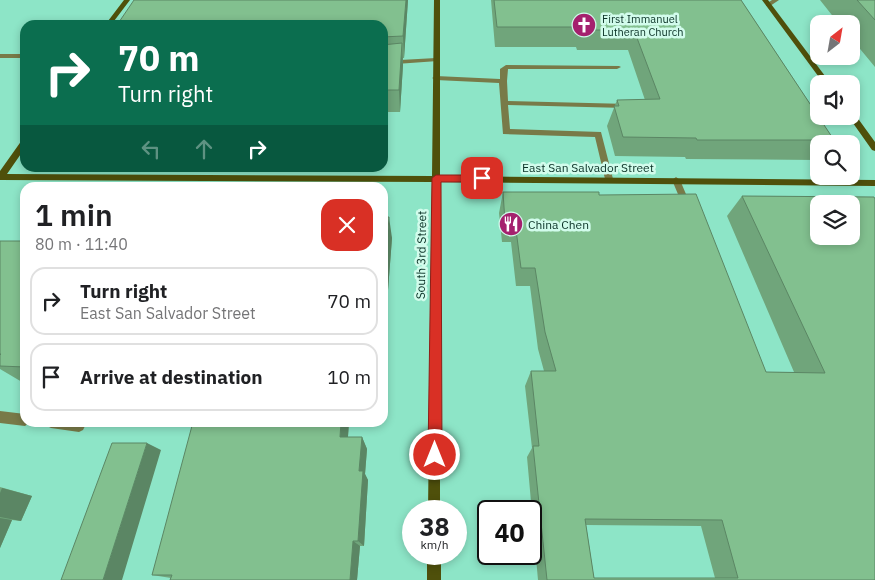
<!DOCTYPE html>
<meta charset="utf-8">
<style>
body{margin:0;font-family:"IBM Plex Sans",sans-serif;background:#f2f2f2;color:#202124;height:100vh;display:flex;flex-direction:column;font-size:19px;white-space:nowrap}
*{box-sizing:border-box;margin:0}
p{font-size:16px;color:#757577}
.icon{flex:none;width:28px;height:28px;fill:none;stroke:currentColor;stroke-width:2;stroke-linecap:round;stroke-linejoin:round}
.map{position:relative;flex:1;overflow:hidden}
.drawer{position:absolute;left:20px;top:182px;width:368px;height:245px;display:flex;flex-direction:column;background:#fff;border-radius:15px;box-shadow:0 2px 8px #0003}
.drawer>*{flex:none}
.banner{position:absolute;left:20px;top:20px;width:368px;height:152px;border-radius:15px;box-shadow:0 2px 8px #0003;background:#0b6e4f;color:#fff;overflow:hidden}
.needle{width:32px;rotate:31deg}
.buttons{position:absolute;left:810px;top:15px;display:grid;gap:10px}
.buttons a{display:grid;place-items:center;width:50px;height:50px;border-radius:10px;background:#fff;box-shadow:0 2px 8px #0003;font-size:25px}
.speed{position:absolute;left:402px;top:500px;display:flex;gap:10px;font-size:25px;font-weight:700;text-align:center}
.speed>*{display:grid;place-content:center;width:65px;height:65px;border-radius:50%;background:#fff;box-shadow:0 2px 8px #0003;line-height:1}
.speed small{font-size:12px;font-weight:400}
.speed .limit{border:2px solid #111;border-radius:8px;background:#fff;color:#111}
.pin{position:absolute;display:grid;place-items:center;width:42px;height:42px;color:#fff;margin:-21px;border-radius:10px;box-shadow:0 2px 8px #0006}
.me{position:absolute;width:55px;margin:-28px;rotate:0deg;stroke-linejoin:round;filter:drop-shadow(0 0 4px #0008)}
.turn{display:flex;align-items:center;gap:18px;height:105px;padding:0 15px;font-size:22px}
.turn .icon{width:65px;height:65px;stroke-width:2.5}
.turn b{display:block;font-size:35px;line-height:42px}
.lanes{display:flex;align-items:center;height:48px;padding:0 15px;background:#0003;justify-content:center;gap:25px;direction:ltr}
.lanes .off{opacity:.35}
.round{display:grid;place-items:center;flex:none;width:52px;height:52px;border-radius:15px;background:#f2f2f2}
.headline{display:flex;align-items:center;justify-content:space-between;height:85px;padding:0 15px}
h1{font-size:30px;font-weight:600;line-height:38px}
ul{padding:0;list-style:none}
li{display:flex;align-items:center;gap:15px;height:68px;margin:0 10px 8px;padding:0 5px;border:2px solid #e0e0e0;border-radius:15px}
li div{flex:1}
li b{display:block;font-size:19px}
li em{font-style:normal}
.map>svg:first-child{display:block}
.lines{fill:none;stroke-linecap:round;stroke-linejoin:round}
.lane{fill:#787a48;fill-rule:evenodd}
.secondary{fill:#4f500b;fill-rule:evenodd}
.wall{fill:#70a57b;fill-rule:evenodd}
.shaded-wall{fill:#5b8664}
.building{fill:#82c08f;stroke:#5b8664;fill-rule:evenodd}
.route{fill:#d93025;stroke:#8d1f18}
.labels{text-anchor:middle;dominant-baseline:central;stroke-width:5;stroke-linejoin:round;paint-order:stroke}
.far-poi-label{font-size:11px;fill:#093025;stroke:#d2fcec;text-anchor:start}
.street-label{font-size:12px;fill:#093025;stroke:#d2fcec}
.poi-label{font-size:12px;fill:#093025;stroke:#d2fcec;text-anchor:start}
</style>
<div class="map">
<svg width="875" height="580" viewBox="0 0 875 580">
<rect width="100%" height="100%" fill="#8de5c7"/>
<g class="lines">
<path class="lane" d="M 772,0 L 779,0 L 770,6 L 766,6 L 766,4 Z
M 0,54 L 25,54 L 25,58 L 0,58 Z
M 436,58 L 439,60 L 438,61 L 382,65 L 382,61 Z
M 506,65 L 619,66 L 621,67 L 617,69 L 508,69 L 507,81 L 508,101 L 629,104 L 629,108 L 626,108 L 508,105 L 510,129 L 601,132 L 613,179 L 612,181 L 606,181 L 605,179 L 595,137 L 503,134 L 499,83 L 436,80 L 432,78 L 436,76 L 500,79 L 500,69 Z
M 676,177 L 680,180 L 691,206 L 690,208 L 687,209 L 683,206 L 672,180 Z
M 0,411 L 25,414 L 25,422 L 30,422 L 25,426 L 0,423 Z
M 45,422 L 83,422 L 85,426 L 83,430 L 79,432 L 51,428 L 47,426 Z"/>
<path class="secondary" d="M 124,0 L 130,0 L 111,25 L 105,25 Z
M 434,0 L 440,0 L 440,176 L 875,180 L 875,186 L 440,182 L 440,511 L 428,511 L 432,182 L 0,180 L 0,171 L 22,140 L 25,139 L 25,148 L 7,174 L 432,176 Z
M 762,0 L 768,0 L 831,84 L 824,84 Z
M 851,113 L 854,113 L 875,142 L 875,151 L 872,150 L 848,116 L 851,116 Z
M 427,554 L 441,554 L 441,580 L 427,580 Z"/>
</g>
<path class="wall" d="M 134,0 L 408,0 L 404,58 L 403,58 L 403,65 L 400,112 L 383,112 L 383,114 L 382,114 L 382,25 Z
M 491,0 L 741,0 L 834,140 L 831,144 L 819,144 L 819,158 L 817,160 L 686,159 L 685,157 L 615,156 L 607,126 L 617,100 L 645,100 L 628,50 L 577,50 L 576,47 L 495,47 Z
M 820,0 L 875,0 L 875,67 L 851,38 L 851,24 L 839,24 Z
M 503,192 L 599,195 L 766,372 L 794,372 L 727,216 L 742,196 L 874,197 L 875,580 L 538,580 L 527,457 L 532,448 L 525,386 L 531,371 L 544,371 L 538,349 L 530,286 L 516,286 L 511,242 L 502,242 L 499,213 ZM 586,525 L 701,526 L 715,578 L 594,578 Z
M 382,217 L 392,238 L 388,290 L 383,290 L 382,295 Z
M 0,241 L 25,241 L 25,382 L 22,382 L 0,369 Z
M 349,422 L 348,437 L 362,437 L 367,449 L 365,474 L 368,480 L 364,546 L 360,546 L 357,580 L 170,580 L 171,578 L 152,575 Z
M 0,487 L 32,496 L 21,521 L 12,520 L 0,548 Z"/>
<path class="shaded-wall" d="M 406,0 L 408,0 L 404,58 L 403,36 Z
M 402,43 L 403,65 L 400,112 L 399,90 Z
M 389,217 L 392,238 L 388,290 L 385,271 Z
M 341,422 L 349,422 L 347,449 L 340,437 Z
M 362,437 L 367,449 L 365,474 L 368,480 L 364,546 L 358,541 L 359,471 Z
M 147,443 L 161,450 L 122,580 L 103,580 Z
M 2,488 L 32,496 L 21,521 L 0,517 L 0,493 Z
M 0,518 L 12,520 L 0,548 Z
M 353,541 L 360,546 L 357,580 L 350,580 Z"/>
<path class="building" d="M 134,0 L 406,0 L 403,36 L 382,37 L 382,25 L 117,25 Z
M 494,0 L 741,0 L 834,140 L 697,140 L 696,138 L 623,137 L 614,106 L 619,106 L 617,100 L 660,99 L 634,30 L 582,30 L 581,27 L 497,27 Z
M 857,0 L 875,0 L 875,20 Z
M 402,43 L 399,90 L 382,90 L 382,45 Z
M 503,192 L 599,192 L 599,195 L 696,194 L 766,372 L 825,373 L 742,196 L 874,197 L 875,199 L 875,580 L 547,580 L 533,446 L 539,446 L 531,371 L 556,371 L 545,332 L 535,268 L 521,268 L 515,222 L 505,222 ZM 819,204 L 851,204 L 851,236 L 819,236 ZM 585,519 L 722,520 L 738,578 L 594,578 Z
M 382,217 L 389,217 L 385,271 L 382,271 Z
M 0,241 L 25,241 L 25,367 L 0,366 L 0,355 L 1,354 L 0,354 Z
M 193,422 L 341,422 L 340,437 L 362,437 L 359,471 L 363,471 L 358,541 L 353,541 L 350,580 L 170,580 L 172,575 L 152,575 Z
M 112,443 L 147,443 L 103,580 L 61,580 Z"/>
<path class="route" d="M 436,175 L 482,175 L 487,178 L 482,182 L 441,182 L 442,455 L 440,460 L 435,462 L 430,460 L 428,455 L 432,178 Z"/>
<defs>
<g id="church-disc" transform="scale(1.25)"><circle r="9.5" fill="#a5216e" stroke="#d2fcec"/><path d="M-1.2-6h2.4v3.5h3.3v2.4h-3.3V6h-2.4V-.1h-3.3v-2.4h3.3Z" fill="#fff"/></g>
<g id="restaurant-disc" transform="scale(1.25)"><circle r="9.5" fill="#a5216e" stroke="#d2fcec"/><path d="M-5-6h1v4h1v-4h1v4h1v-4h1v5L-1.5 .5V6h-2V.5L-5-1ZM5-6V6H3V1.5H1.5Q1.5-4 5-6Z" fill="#fff"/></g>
</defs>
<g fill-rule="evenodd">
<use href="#church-disc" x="584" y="25"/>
<use href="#restaurant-disc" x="511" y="224"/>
</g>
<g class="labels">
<g class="far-poi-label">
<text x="602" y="19">First Immanuel<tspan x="602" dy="13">Lutheran Church</tspan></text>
</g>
<g class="street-label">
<text x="588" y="167">East San Salvador Street</text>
<text transform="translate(421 255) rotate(-89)">South 3rd Street</text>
</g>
<g class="poi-label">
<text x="528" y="224">China Chen</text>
</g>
</g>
</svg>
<div class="buttons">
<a><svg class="needle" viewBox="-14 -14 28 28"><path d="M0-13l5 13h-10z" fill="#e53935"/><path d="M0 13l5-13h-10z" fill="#757577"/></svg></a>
<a><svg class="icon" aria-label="sound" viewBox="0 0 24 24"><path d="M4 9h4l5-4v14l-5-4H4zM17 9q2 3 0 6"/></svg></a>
<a><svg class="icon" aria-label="search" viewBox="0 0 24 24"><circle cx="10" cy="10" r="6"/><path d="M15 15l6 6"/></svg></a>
<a><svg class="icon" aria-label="layers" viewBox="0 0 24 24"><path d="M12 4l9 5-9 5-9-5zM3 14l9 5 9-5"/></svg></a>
</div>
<div class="speed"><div>38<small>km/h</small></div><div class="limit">40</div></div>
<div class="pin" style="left:482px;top:178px;background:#d93025"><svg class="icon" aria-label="arrive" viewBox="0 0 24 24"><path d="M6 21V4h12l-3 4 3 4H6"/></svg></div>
<svg class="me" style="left:435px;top:455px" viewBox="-20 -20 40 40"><circle r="17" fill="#d93025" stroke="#fff" stroke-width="3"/><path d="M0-11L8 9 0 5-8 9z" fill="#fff"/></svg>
<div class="banner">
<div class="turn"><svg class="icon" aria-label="right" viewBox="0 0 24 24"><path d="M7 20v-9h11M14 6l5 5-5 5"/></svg><div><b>70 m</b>Turn right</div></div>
<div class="lanes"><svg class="icon off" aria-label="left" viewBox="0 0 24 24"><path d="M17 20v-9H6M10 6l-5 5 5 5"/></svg><svg class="icon off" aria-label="ahead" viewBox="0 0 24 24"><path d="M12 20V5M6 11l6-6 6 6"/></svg><svg class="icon" aria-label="right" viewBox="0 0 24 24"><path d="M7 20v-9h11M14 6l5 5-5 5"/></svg></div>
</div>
<section class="drawer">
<div class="headline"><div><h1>1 min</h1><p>80 m · 11:40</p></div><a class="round" style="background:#d93025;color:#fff"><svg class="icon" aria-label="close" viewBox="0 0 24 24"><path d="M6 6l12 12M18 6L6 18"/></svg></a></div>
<ul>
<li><svg class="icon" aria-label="right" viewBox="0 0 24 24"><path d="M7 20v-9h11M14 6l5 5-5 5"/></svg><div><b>Turn right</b><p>East San Salvador Street</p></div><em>70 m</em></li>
<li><svg class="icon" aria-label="arrive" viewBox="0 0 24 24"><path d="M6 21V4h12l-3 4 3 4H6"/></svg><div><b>Arrive at destination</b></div><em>10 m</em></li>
</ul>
</section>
</div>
